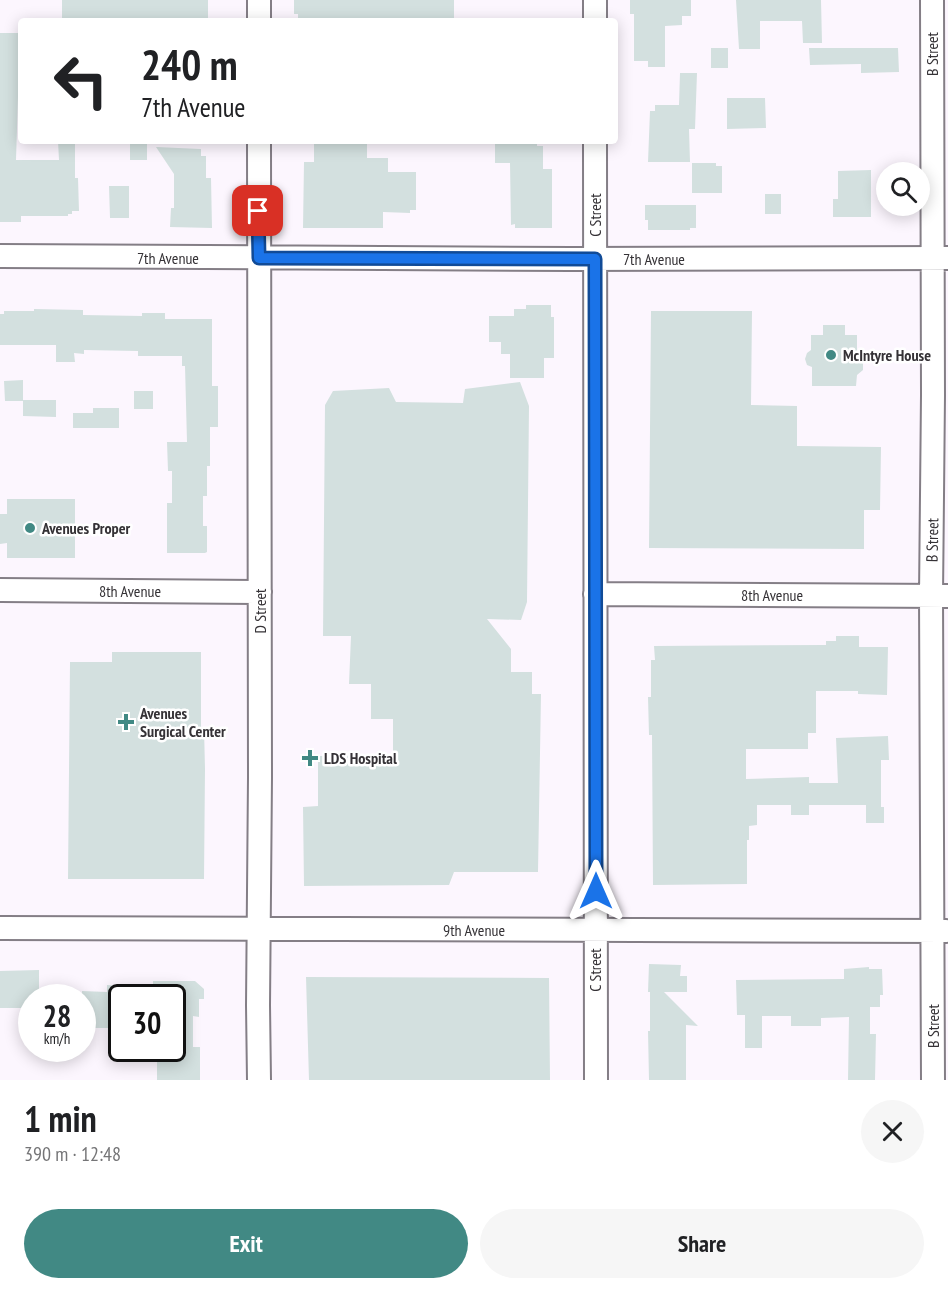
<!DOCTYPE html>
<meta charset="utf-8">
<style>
body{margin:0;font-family:"PT Sans Narrow",sans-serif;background:#f6f6f6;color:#202124;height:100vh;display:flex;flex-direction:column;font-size:22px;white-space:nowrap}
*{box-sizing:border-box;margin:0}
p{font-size:20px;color:#757577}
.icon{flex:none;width:33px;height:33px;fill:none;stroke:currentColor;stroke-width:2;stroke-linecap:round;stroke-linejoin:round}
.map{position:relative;height:1080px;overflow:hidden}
.sheet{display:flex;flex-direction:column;background:#fff;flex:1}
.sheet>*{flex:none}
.guide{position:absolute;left:18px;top:18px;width:600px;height:126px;border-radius:6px;box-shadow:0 3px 15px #0003;background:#fff;color:#202124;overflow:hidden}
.buttons{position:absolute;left:876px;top:162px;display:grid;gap:12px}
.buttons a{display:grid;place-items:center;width:54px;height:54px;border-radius:50%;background:#fff;box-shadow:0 3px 15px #0003;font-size:30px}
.speed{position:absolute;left:18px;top:984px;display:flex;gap:12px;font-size:30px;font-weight:700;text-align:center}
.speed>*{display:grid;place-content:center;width:78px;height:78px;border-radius:50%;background:#fff;box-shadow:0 3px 15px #0003;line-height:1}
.speed small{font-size:15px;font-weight:400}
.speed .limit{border:3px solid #111;border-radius:9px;background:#fff;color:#111}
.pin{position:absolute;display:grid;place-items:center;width:51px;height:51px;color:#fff;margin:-26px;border-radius:12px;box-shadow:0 3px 9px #0006}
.me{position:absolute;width:66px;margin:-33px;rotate:0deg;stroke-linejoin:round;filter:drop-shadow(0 0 4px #0008)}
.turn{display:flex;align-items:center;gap:21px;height:126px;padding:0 24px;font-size:27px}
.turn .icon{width:78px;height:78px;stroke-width:2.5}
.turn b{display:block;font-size:42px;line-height:51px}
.round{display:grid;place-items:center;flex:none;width:63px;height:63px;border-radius:32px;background:#f6f6f6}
.summary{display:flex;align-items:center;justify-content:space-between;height:102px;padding:0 24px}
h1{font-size:36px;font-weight:700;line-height:45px}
.cta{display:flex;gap:12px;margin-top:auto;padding:12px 24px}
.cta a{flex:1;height:69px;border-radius:36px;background:#418984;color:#fff;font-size:24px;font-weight:700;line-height:69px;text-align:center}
.cta a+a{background:#f6f6f6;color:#202124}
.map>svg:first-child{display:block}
.building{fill:#d3e0df}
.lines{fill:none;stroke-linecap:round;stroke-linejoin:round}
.minor-casing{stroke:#847e86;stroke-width:26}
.minor{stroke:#fff;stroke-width:22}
.route-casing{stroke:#114b97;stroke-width:15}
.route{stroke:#1a73e8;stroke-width:10}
.poi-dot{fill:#418984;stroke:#fff;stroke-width:2}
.labels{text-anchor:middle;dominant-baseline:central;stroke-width:5;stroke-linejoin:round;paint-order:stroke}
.street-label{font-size:16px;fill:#353236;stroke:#fff}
.poi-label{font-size:16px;font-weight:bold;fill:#353236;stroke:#fff;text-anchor:start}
</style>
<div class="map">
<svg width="948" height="1080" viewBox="0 0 948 1080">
<rect width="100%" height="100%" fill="#fcf6fe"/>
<path class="building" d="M 62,0 L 208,0 L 208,21 L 62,21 Z
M 294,0 L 454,0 L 454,21 L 298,21 L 298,14 L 294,14 Z
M 630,0 L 691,0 L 691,16 L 682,16 L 682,25 L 665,26 L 665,67 L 648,67 L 648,61 L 634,61 L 634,14 L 630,14 Z
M 736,0 L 821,0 L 822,43 L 803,43 L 802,21 L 760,21 L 760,49 L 739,49 Z
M 0,33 L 20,33 L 16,160 L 59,160 L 58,141 L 75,141 L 75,178 L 78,178 L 79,211 L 72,211 L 72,214 L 68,214 L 68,216 L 21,216 L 21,222 L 0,222 Z
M 711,48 L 728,48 L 728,68 L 711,68 Z
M 809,48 L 898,48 L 899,72 L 861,73 L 861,64 L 810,65 Z
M 680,73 L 697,73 L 695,129 L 689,129 L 690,162 L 648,162 L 650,111 L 655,111 L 655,105 L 679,105 Z
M 727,98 L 765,98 L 766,128 L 727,129 Z
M 130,141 L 147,141 L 147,160 L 130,160 Z
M 314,141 L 367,141 L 367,158 L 388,158 L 388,172 L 416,172 L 416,210 L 410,210 L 410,213 L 383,212 L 383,228 L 303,228 L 304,162 L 314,162 Z
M 495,141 L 537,141 L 537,146 L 543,146 L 543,169 L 552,169 L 552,228 L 515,228 L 515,224 L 511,225 L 510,163 L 495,163 Z
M 156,147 L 201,149 L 201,156 L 206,156 L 206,178 L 211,178 L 212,228 L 170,227 L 171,208 L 174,208 L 174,174 Z
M 692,163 L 716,163 L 716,166 L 722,166 L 722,193 L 692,193 Z
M 871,170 L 871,217 L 833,217 L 833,199 L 838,199 L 838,171 Z
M 109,186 L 129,186 L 129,218 L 110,218 Z
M 765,194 L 781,194 L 781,214 L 765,214 Z
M 645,205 L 696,205 L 696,228 L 690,228 L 690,230 L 648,230 L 648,220 L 645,220 Z
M 526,305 L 551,305 L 551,317 L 554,317 L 554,358 L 544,358 L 544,378 L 510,378 L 510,354 L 501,354 L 501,342 L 489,342 L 489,316 L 514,316 L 514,309 L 526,309 Z
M 34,309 L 83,310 L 83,315 L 142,316 L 142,313 L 165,313 L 165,319 L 212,319 L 212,386 L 218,386 L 218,427 L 210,427 L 210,466 L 207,466 L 207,496 L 203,496 L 203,526 L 207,526 L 207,552 L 205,553 L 167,553 L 167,503 L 172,503 L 172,471 L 168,471 L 167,442 L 187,442 L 185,366 L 182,366 L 182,356 L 138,356 L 138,351 L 84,350 L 84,354 L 74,353 L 75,362 L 56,362 L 56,345 L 0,345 L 0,314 L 4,314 L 4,311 L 34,311 Z
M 651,311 L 752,311 L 751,405 L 797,406 L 797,446 L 881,447 L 880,510 L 864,510 L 864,549 L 649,548 Z
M 823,325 L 845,325 L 845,335 L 857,335 L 857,357 L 863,362 L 863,370 L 857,375 L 856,386 L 812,386 L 812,367 L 807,365 L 805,359 L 807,353 L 811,350 L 811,335 L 823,335 Z
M 23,380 L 23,401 L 5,401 L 4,381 Z
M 520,382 L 529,406 L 527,602 L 521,620 L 487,619 L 511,649 L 511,672 L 532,672 L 532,694 L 541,694 L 538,872 L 454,872 L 449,885 L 304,886 L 303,807 L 318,806 L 318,756 L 393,755 L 393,719 L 371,719 L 371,684 L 349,684 L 351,636 L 323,636 L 325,405 L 333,391 L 389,388 L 396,402 L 463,403 L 465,389 Z
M 134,391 L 153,391 L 153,409 L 134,409 Z
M 23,400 L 56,400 L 56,417 L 23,416 Z
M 93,408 L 119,408 L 119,428 L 73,428 L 73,413 L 93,413 Z
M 7,499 L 75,499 L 75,558 L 7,558 L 7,543 L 0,544 L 0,514 L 7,514 Z
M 836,636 L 859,636 L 859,647 L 888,647 L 887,695 L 858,694 L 858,691 L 816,691 L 816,733 L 808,733 L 808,749 L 746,749 L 746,779 L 809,777 L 809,783 L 838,783 L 836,738 L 888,736 L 889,760 L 881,760 L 881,807 L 884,807 L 884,823 L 866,823 L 866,805 L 809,805 L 809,815 L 791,815 L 791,805 L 757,805 L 757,825 L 749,826 L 749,840 L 747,840 L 747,884 L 653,885 L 652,735 L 649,735 L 648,697 L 651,697 L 651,660 L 655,660 L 654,646 L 826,645 L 826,641 L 836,641 Z
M 112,652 L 201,652 L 201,728 L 204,728 L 205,769 L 204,879 L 68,879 L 70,662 L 112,662 Z
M 649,964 L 681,965 L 680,976 L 687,976 L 687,992 L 664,992 L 698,1026 L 686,1025 L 686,1080 L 649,1080 L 648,1031 L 650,1031 L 650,992 L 648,992 Z
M 869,967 L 869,969 L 882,969 L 883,995 L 880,995 L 880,1007 L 870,1007 L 870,1034 L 876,1034 L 875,1080 L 848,1080 L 849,1017 L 821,1018 L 821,1026 L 791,1026 L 791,1016 L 762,1016 L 762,1048 L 745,1048 L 745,1015 L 737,1015 L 736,980 L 844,979 L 844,969 Z
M 39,970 L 39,998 L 32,998 L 32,1008 L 0,1008 L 0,971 Z
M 306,977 L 549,978 L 550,1080 L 309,1080 Z
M 153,981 L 195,981 L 204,989 L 204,999 L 199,999 L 199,1017 L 193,1016 L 193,1047 L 200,1047 L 200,1080 L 157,1080 L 157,1053 L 172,1053 L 172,998 L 153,998 Z
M 107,985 L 122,986 L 122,1028 L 82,1028 L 82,991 L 107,992 Z"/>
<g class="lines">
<g class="minor-casing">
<path id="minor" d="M 595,0 L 595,21
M 932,0 L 933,395 L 931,596 L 933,1080
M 259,21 L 259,0
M 595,141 L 596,1080
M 0,256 L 572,259 L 948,258
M 0,590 L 260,592
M 595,594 L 948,596
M 0,928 L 946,931
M 259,1080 L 258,1005 L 260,777 L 259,141"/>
</g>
<use href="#minor" class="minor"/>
</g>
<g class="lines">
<g class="route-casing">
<path id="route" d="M 258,211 L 259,258 L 595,259 L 596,891"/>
</g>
<use href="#route" class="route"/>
</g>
<g class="poi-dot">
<circle cx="831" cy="355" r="6"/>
<circle cx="30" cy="528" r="6"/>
<path d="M123 713h6v6h6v6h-6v6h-6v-6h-6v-6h6z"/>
<path d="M307 749h6v6h6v6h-6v6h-6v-6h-6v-6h6z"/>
</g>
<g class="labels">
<g class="street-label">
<text transform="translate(932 54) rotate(-90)">B Street</text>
<text transform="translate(595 215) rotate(-90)">C Street</text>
<text x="168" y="258">7th Avenue</text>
<text x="654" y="259">7th Avenue</text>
<text transform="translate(932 540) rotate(-89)">B Street</text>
<text x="130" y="591">8th Avenue</text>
<text x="772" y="595">8th Avenue</text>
<text transform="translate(260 611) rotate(-90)">D Street</text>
<text x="474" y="930">9th Avenue</text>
<text transform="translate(595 970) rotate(-90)">C Street</text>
<text transform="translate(933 1026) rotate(-90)">B Street</text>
</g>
<g class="poi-label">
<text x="843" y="355">McIntyre House</text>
<text x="42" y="528">Avenues Proper</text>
<text x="140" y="713">Avenues<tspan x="140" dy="18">Surgical Center</tspan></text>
<text x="324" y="758">LDS Hospital</text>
</g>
</g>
</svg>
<div class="buttons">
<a><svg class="icon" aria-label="search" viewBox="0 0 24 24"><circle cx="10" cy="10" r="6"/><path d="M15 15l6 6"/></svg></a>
</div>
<div class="speed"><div>28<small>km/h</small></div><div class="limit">30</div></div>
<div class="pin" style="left:258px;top:211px;background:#d93025"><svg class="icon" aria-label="arrive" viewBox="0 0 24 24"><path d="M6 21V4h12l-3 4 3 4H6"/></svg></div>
<svg class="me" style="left:596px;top:891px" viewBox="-20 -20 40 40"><path d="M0-17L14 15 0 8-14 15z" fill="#1a73e8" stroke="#fff" stroke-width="4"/></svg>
<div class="guide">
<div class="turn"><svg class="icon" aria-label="left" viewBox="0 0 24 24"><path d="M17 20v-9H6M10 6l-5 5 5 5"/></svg><div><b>240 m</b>7th Avenue</div></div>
</div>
</div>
<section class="sheet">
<div class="summary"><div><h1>1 min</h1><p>390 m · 12:48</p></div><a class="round"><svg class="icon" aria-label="close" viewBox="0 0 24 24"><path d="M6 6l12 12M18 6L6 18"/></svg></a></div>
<div class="cta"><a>Exit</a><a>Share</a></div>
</section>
